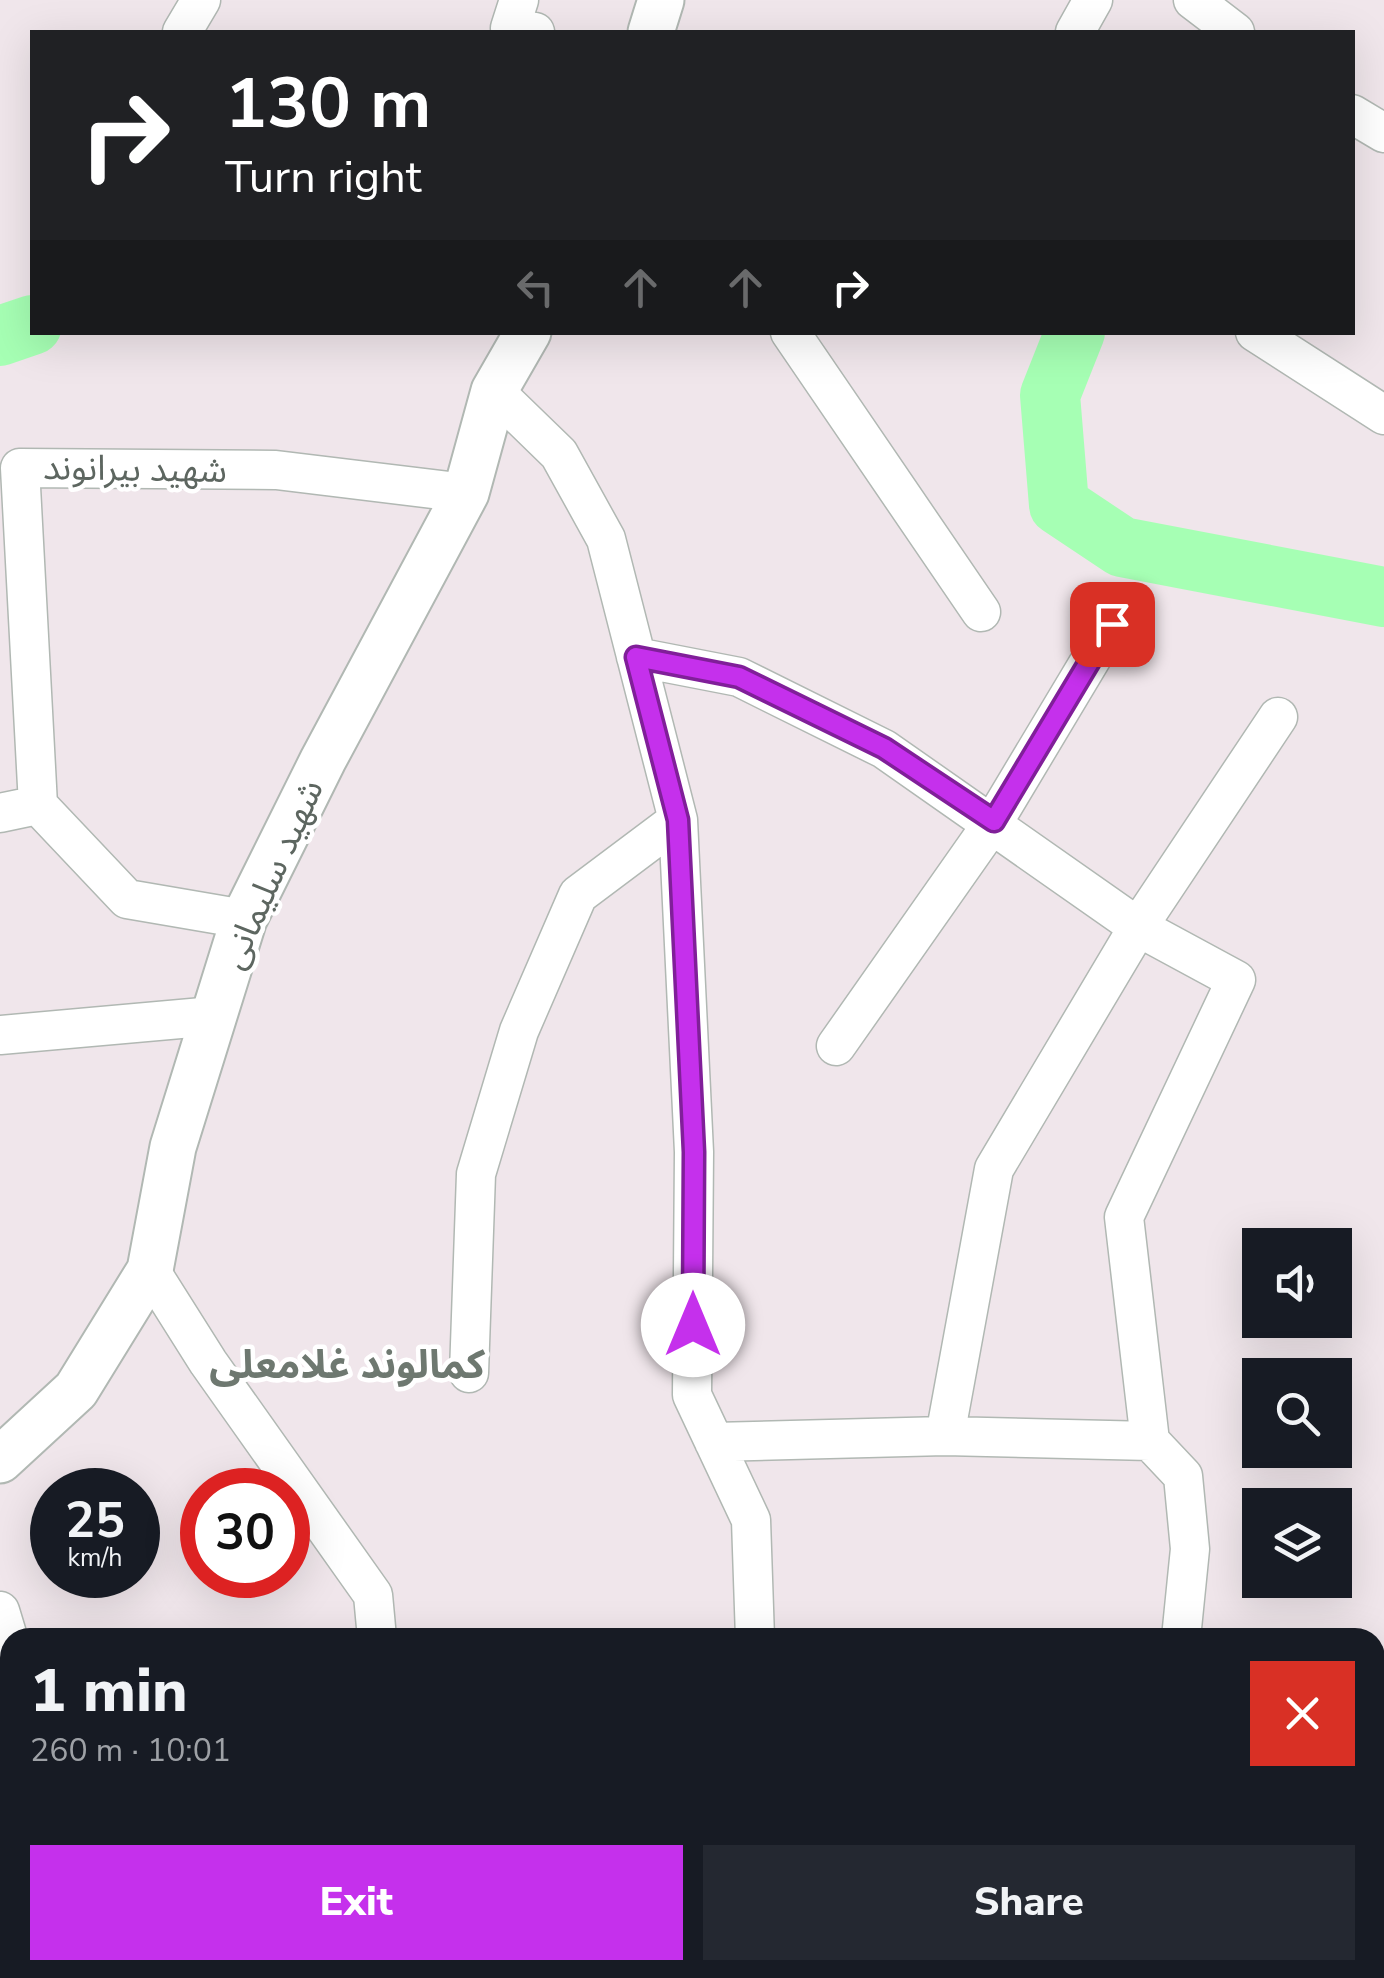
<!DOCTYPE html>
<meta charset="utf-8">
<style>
body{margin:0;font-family:"Nunito Sans","Noto Sans Arabic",sans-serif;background:#242831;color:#f1f3f6;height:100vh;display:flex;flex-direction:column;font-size:38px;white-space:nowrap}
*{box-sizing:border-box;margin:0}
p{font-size:32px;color:#9ea1a6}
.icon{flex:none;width:55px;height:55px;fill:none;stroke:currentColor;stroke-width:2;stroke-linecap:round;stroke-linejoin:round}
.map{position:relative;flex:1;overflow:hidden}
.panel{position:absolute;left:0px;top:1628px;width:1385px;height:352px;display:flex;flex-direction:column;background:#171b24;border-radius:30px 30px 0 0;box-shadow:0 10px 40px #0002}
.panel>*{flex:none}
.guide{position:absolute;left:30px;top:30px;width:1325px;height:305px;border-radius:0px;box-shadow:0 10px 40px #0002;background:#202124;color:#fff;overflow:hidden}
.tools{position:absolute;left:1242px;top:1228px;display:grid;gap:20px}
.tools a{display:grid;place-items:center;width:110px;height:110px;border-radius:0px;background:#171b24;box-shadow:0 10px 40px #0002;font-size:50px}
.speed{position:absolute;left:30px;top:1468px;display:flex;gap:20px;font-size:50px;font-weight:700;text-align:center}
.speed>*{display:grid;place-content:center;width:130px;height:130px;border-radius:50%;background:#171b24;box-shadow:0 10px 40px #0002;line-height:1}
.speed small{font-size:25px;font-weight:400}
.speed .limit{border:15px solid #d22;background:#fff;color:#111}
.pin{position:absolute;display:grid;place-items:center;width:85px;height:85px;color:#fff;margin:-42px;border-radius:20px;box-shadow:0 5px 15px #0006}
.me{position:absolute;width:110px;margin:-55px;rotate:0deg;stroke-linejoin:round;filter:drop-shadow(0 0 8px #0008)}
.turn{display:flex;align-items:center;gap:35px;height:210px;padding:0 30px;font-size:45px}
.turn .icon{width:130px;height:130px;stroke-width:2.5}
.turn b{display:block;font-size:70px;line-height:85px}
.lanes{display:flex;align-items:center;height:95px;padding:0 30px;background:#0003;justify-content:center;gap:50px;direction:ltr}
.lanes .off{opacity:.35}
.round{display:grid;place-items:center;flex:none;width:105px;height:105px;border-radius:0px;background:#242831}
.head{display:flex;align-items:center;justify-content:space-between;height:170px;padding:0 30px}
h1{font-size:60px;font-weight:800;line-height:75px}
.button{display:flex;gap:20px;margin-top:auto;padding:20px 30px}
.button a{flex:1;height:115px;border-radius:0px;background:#c530ec;color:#fff;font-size:40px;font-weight:800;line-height:115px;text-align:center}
.button a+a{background:#242831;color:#f1f3f6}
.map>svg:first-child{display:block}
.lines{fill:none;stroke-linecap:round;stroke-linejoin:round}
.river{stroke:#a6ffb4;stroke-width:60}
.minor-casing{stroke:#b1b8b3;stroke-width:41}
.tertiary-casing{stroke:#b1b8b3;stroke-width:49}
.minor{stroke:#fff;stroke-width:38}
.tertiary{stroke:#fff;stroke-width:45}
.route-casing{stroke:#801f99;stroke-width:25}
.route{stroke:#c530ec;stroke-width:18}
.labels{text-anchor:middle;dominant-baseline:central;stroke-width:9;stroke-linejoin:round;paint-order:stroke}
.street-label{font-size:35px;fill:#5d6660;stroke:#fff}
.quarter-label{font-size:40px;font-weight:bold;fill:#6e7870;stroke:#fff}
</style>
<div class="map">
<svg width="1384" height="1978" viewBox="0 0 1384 1978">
<rect width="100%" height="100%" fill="#f0e6eb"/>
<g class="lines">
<path class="river" d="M 1075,332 L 1050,395 L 1059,505 L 1122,547 L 1384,597
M 0,336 L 32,325"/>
<g class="minor-casing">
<path id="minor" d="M 519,0 L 510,28 L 535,32
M 1193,0 L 1235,32
M 182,32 L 201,0
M 1075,32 L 1093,0
M 1352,114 L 1384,133
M 790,332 L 981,612
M 1255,332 L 1384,415
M 494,391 L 559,454 L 606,539 L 678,820 L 694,1152 L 692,1395 L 751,1520 L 755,1638
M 636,657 L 739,677 L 884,749 L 1138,927 L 1236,980 L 1124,1217 L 1150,1441 L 1183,1476 L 1190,1549 L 1181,1638
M 38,805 L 20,468 L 276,470 L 466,493
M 0,813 L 38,805 L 127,899 L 244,919
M 0,1035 L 214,1016
M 836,1046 L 994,821 L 1112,624
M 150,1270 L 208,1362 L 373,1595 L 377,1638
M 469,1373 L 476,1174 L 519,1031 L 578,895 L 678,820
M 945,1436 L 994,1169 L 1138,927 L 1278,717
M 714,1442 L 945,1436 L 1150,1441
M 0,1611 L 10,1644
M 85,1970 L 86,1978
M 1168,1970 L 1169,1978
M 716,1978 L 718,1970
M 949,1978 L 950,1970"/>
</g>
<g class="tertiary-casing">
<path id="tertiary" d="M 651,32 L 661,0
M 0,1460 L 76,1390 L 150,1270 L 173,1147 L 244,919 L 323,760 L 466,493 L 494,391 L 528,332"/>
</g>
<use href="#minor" class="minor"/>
<use href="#tertiary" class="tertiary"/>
</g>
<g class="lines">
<g class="route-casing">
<path id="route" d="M 693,1325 L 694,1152 L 678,820 L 636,657 L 739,677 L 884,748 L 994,821 L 1112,624"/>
</g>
<use href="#route" class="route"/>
</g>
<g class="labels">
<g class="street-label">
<text transform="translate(135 469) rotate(1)">شهید بیرانوند</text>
<text transform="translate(272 874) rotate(-66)">شهید سلیمانی</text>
</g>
<g class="quarter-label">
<text x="347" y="1365">کمالوند غلامعلی</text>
</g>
</g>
</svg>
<div class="tools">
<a><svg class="icon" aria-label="sound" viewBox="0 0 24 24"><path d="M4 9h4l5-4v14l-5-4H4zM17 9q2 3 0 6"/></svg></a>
<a><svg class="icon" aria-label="search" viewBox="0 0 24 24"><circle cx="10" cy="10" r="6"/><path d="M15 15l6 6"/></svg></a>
<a><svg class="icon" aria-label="layers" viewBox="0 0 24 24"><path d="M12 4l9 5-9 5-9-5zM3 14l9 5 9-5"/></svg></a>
</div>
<div class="speed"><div>25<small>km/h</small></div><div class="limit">30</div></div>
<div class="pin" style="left:1112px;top:624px;background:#d93025"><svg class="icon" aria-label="arrive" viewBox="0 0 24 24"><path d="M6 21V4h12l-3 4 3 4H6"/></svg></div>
<svg class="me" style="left:693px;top:1325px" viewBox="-20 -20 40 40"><circle r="19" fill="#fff"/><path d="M0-13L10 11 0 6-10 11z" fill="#c530ec"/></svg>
<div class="guide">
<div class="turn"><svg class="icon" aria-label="right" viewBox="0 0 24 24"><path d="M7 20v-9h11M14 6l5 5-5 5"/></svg><div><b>130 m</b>Turn right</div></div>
<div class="lanes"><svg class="icon off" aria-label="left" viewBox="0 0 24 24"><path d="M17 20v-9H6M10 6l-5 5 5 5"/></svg><svg class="icon off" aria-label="ahead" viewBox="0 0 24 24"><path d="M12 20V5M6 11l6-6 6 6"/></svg><svg class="icon off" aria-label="ahead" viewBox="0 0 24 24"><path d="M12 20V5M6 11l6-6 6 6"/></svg><svg class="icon" aria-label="right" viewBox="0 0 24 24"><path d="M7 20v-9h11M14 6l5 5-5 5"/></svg></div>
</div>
<section class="panel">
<div class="head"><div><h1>1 min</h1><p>260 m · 10:01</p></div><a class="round" style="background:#d93025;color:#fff"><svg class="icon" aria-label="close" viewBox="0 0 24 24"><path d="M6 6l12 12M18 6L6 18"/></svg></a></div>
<div class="button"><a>Exit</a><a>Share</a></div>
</section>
</div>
